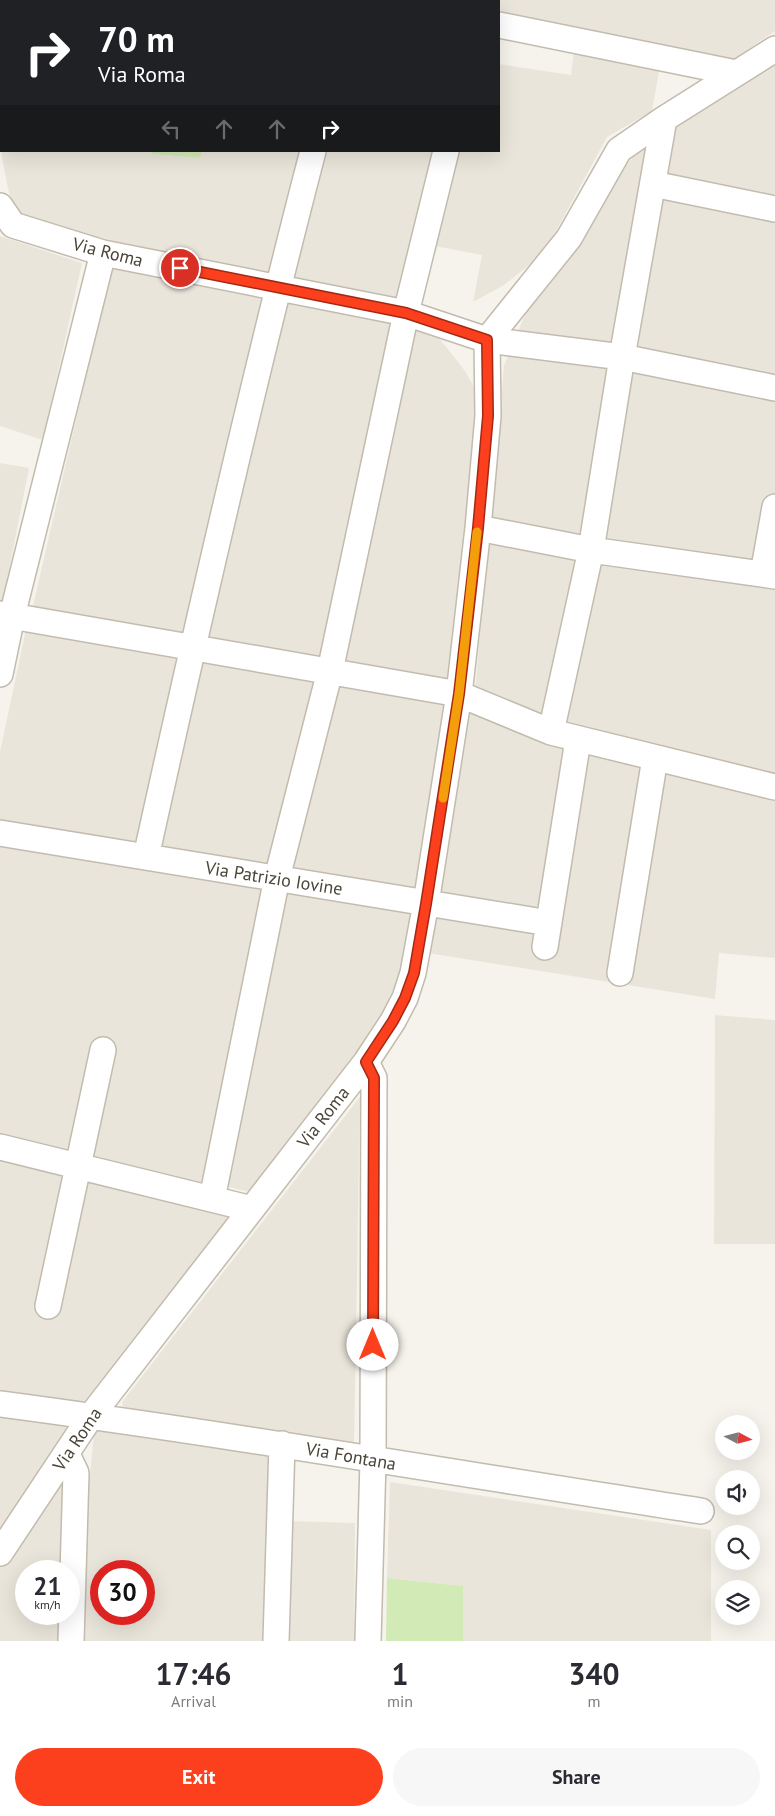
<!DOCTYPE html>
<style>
body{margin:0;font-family:"PT Sans",sans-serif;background:#f7f7f7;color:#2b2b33;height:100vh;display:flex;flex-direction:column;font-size:19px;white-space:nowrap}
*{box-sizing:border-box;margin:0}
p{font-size:16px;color:#7c7c81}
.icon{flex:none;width:28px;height:28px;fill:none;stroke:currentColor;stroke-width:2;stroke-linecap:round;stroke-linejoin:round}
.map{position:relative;height:1641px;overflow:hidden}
.panel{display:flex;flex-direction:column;background:#fff;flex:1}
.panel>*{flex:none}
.top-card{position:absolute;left:0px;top:0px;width:500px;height:152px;box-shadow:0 5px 20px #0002;background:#202124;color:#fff;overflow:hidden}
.needle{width:32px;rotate:97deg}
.fabs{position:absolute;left:715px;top:1415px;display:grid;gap:10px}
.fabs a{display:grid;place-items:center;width:45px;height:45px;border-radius:50%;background:#fff;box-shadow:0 5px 20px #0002;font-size:25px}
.speed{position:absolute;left:15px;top:1560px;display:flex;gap:10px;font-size:25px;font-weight:700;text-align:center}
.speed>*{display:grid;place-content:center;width:65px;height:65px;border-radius:50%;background:#fff;box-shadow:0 5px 20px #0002;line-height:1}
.speed small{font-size:12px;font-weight:400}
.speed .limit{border:8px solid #d22;background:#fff;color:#111}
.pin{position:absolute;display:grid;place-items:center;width:42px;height:42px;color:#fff;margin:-21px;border:2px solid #fff;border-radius:50%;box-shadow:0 1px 5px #0007}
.me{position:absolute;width:55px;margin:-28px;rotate:0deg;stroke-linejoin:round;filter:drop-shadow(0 0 4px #0008)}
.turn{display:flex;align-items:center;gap:18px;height:105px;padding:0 15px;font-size:22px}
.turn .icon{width:65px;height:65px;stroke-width:2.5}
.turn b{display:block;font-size:35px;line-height:42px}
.lanes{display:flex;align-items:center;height:48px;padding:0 15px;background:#0003;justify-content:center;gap:25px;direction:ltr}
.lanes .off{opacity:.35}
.eta{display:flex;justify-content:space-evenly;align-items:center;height:85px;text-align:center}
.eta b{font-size:30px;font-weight:700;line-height:35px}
.action{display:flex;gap:10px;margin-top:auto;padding:10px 15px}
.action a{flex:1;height:58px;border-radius:30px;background:#fc3f1d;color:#fff;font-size:20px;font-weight:700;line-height:58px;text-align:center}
.action a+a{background:#f7f7f7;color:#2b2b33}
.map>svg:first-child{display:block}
.residential{fill:#eae5da;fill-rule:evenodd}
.green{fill:#d2eab5}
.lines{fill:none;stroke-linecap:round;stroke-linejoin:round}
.minor-casing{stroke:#c2bbae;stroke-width:28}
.minor{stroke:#fff;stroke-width:25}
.route-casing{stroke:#a42913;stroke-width:12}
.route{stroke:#fc3f1d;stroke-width:9}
.slow{stroke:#f59e0b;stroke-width:9}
.labels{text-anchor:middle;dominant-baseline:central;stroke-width:4;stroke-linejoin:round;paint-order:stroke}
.street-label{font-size:18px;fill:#4b4439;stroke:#fff}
</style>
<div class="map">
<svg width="775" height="1641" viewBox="0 0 775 1641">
<rect width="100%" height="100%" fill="#f6f3ec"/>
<path class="residential" d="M 0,0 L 332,0 L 1,1 L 1,151 L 152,151 L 151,154 L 200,158 L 202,151 L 300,151 L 269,275 L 52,227 L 24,218 L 12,204 L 7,184 L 0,146 Z
M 429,0 L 775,0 L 775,31 L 727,64 L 499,14 L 499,1 Z
M 574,51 L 660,66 L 652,111 L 607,137 L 544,253 L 504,285 L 473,302 L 482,255 L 435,246 L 457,151 L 499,151 L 499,64 L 571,75 Z
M 775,65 L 775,776 L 565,727 L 475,689 L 504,366 L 524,317 L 544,285 L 582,234 L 625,166 L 648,141 L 679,120 Z
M 324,151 L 440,151 L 404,302 L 294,277 Z
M 0,236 L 82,263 L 43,440 L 0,426 Z
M 111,269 L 257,289 L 412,323 L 439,338 L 465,371 L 478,394 L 454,681 L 32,610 Z
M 0,463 L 29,468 L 2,606 L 0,606 Z
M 26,629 L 181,655 L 139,848 L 0,827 L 0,752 Z
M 200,660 L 314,682 L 271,867 L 159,849 Z
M 330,684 L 450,701 L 417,892 L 293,873 Z
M 469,712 L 559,747 L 646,765 L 718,786 L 775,800 L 775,958 L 719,953 L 715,999 L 428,953 Z
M 0,842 L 269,888 L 206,1184 L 0,1135 Z
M 287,889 L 414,914 L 413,924 L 390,1008 L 342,1079 L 254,1193 L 225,1186 Z
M 715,1015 L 775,1020 L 775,1244 L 714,1244 Z
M 360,1097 L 354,1449 L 124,1411 L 122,1402 Z
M 0,1162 L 234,1215 L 82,1410 L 0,1398 Z
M 0,1402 L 91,1416 L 67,1453 L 63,1571 L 26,1571 L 26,1614 L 61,1614 L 60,1641 L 0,1641 Z
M 95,1424 L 271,1453 L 266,1641 L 85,1641 L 88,1496 ZM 101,1571 L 144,1571 L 144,1614 L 101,1614 Z
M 390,1482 L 711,1530 L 711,1641 L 463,1641 L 463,1586 L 387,1578 Z
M 288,1521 L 355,1523 L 354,1641 L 286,1641 Z"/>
<path class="green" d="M 152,151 L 202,151 L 200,158 L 151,154 Z
M 387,1578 L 463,1586 L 463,1641 L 386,1641 Z"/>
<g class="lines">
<g class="minor-casing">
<path id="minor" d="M 375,0 L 381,1
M 344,1 L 344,0
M 499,25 L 736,73
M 653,184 L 775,209
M 0,206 L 13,225 L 103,253 L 406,313 L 487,340 L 488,416 L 478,528 L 459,694 L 426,903 L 413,973 L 405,998 L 393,1021 L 366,1062 L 91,1416 L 0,1553
M 487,340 L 569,238 L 619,150 L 664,119 L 775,49
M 487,340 L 622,357 L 775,388
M 478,528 L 591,550 L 775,576
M 763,574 L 775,507
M 0,614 L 459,694 L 551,732 L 775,787
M 0,674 L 12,616 L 103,253
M 551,732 L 591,550 L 622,357 L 664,119
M 0,833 L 549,923
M 146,857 C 198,621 252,385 313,151
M 545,947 L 578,740
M 620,973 L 655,758
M 366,1062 L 374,1078 L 373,1460 L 368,1641
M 0,1147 L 252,1209
M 212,1199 L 277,878 L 330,671 L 406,313 L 446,151
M 48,1306 L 103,1050
M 0,1404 C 234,1435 467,1475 701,1511
M 67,1454 L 76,1473 L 71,1641
M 276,1641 L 282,1444"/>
</g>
<use href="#minor" class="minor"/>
</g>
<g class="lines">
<g class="route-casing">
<path id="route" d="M 180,268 L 406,313 L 487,340 L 488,416 L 478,528 L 459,694 L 426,904 L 414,973 L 405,998 L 393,1021 L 366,1062 L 374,1078 L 373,1345"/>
</g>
<use href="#route" class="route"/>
<path class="slow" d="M 443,798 L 459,694 L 477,532"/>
</g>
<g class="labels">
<g class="street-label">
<text transform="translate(108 252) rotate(14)">Via Roma</text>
<text transform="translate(274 878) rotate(9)">Via Patrizio Iovine</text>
<text transform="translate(323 1117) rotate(-52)">Via Roma</text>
<text transform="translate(77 1439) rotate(-56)">Via Roma</text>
<text transform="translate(351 1456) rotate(10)">Via Fontana</text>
</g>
</g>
</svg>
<div class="fabs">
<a><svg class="needle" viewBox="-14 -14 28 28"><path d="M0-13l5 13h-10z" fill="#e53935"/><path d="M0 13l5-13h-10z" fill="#7c7c81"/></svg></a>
<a><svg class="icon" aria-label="sound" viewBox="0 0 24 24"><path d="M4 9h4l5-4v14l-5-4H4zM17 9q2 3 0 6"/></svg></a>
<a><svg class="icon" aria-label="search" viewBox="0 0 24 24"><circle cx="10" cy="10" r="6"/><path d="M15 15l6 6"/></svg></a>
<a><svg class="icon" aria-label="layers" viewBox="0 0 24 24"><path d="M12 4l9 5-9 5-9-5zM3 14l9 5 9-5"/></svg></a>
</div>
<div class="speed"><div>21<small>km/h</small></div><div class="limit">30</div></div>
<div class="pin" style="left:180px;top:268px;background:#d93025"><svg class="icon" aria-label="arrive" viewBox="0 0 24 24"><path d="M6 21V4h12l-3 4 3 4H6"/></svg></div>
<svg class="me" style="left:373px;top:1345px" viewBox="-20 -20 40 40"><circle r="19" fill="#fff"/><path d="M0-13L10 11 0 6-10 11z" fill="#fc3f1d"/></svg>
<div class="top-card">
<div class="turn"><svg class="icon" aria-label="right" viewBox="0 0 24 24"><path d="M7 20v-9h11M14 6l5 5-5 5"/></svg><div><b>70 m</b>Via Roma</div></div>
<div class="lanes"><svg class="icon off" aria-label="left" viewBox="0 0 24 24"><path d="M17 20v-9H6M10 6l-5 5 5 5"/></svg><svg class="icon off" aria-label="ahead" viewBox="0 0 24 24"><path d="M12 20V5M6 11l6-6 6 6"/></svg><svg class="icon off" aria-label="ahead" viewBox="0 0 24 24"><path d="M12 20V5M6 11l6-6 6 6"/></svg><svg class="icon" aria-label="right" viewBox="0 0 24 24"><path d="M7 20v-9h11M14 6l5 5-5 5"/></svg></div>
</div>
</div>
<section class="panel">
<div class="eta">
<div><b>17:46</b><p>Arrival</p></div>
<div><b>1</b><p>min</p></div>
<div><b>340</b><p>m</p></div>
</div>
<div class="action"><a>Exit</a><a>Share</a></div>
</section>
